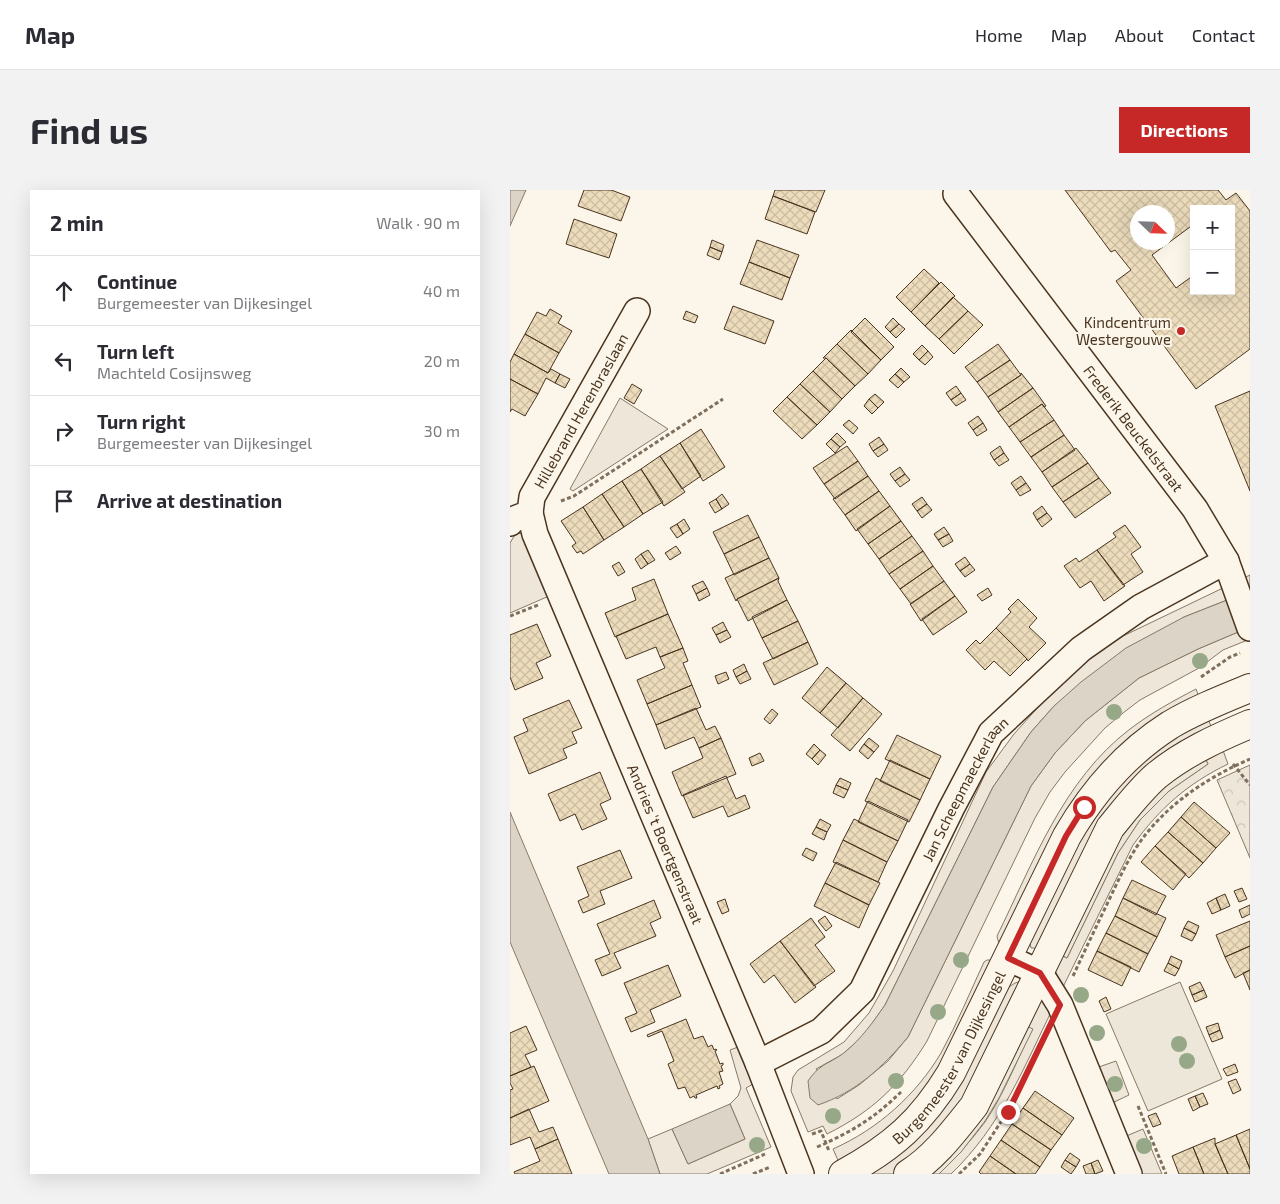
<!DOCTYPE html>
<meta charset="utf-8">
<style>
body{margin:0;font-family:"Exo 2",sans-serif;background:#f2f2f3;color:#2b2b33}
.controls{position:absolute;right:15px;top:15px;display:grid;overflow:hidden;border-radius:0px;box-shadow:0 5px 20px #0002}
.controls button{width:45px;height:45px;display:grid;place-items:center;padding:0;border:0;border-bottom:1px solid #e1e1e2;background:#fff;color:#2b2b33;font:25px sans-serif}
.compass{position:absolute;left:620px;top:15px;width:45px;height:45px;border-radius:50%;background:#fff;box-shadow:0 5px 20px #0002;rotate:113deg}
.stop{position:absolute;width:15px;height:15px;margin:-11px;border:4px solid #c62828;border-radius:50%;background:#fff}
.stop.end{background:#c62828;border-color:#fff;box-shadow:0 1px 5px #0008}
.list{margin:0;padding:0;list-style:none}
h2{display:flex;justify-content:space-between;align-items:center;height:65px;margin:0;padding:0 20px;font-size:21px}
h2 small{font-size:16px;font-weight:400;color:#7c7c81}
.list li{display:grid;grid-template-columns:32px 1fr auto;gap:15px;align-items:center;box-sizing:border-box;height:70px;padding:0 20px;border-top:1px solid #e1e1e2}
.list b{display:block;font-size:19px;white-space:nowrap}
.list p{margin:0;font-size:16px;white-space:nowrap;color:#7c7c81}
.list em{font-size:16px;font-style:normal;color:#7c7c81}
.icon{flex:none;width:28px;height:28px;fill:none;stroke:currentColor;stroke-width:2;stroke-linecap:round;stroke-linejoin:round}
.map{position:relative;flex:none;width:740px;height:984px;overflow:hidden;border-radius:0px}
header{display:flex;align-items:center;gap:30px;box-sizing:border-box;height:70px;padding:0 25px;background:#fff;border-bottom:1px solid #e1e1e2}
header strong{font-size:24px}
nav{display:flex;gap:28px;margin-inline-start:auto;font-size:18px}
.intro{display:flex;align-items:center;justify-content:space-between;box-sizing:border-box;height:120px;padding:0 30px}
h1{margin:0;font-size:35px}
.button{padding:12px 22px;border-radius:0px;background:#c62828;color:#fff;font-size:18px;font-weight:700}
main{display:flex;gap:30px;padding:0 30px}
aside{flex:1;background:#fff;border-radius:0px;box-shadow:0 5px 20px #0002}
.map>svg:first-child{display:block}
</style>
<header>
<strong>Map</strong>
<nav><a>Home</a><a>Map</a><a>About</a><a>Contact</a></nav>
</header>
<div class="intro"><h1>Find us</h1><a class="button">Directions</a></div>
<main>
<aside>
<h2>2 min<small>Walk · 90 m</small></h2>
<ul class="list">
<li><svg class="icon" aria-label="ahead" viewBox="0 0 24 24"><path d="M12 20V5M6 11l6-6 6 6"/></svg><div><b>Continue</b><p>Burgemeester van Dijkesingel</p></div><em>40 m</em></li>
<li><svg class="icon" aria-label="left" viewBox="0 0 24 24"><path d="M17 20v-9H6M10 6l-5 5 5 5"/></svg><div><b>Turn left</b><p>Machteld Cosijnsweg</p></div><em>20 m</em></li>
<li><svg class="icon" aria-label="right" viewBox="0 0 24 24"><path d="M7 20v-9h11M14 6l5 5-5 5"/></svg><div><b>Turn right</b><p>Burgemeester van Dijkesingel</p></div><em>30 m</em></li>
<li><svg class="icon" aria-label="arrive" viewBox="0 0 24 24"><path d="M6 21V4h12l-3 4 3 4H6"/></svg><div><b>Arrive at destination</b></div></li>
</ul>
</aside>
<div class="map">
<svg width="740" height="984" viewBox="0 0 740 984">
<defs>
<pattern id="park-crowns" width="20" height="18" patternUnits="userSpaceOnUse" patternTransform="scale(1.25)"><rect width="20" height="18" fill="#ede6d9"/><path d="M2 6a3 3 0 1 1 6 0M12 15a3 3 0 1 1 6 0" fill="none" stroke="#cdc6ba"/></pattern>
<pattern id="building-cross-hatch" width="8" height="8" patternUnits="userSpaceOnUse" patternTransform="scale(1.25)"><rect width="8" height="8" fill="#ecdcbc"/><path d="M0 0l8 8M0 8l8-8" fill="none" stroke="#ccbda1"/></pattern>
</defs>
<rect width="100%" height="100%" fill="#fbf6e9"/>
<path fill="#ede6d9" stroke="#887966" d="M110 208 158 239 63 301 60 299Z
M6 343 13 344 39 406 0 423V353Z
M740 385V401L674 427 544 516 521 542 483 597 375 815 354 845 333 864 306 879 327 909 349 895 378 871 398 847 521 596 545 563 575 531 629 488 688 459 740 437V449L713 460 689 478 630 510 613 523 595 538 555 582 540 602 525 628 417 851C390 895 363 921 317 944L313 936 298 942 281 901 283 887 288 880 334 852 359 823 383 781 476 582 504 544 557 485 613 446Z
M686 499 690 510 661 525 489 754 487 746C523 673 553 590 620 539 641 523 663 511 686 499Z
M696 524 703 541 682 551 527 758H521L520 753 565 648 609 586Z
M711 555 718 574C677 594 650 618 623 655L552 799 545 780 547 763 557 768 608 663 630 630 659 601 698 574 693 564Z
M477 770H482L408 918 331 977 323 959C368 939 406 905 431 863 447 834 460 802 474 772Z
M511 791 441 932 385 984H352L493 801 505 793Z
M532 811 539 814 543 818C513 879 491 936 441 984H429C445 968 461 951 475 932 494 904 507 870 522 840L512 834 527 812Z
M228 857 243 894 236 898 261 957 197 984H150L138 949 162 939 178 974 235 949 220 914 228 906 231 898 220 860Z
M606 871 619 905 600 914 586 878Z
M633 939 652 984H629L614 947Z"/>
<path fill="url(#park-crowns)" stroke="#887966" d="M740 575V668L707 590Z"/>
<path fill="#ede7d9" stroke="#887966" d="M693 564 698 574 659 601 630 630 608 663 557 768 547 763 625 619Z
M670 792 712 889 638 921 596 824Z
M512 834 523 839 489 908 475 931 451 962 429 984H411Z"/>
<path fill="#dcd4c6" stroke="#887966" d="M0 0H16L0 36Z
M740 401V437L688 459 629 488 575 531 545 563 521 596 398 847C372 878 346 902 308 915L300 908 298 891C310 873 320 874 335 862 352 848 363 832 375 815L483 597 521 542 544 516 571 492 616 458 674 427Z
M0 622 138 949 150 984H99L0 752Z
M220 914 235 949 178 974 162 939Z"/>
<path fill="url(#building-cross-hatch)" stroke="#4a3520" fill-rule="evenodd" d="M74 0H101L120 7 111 31 68 16Z
M265 0H315L306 22 263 6Z
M555 0H708L716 10 726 3 740 21V159L686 199 606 91 621 80 605 60 601 62ZM684 19H721V101H684V85L666 98 642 65 684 34ZM628 22H658V52H628Z
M263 6 305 22 297 44 255 29Z
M64 29 107 44 99 68 56 54Z
M202 50 214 55 212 62 200 57Z
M247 50 289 65 280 88 239 72Z
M200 57 212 62 209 70 197 65Z
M239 72 280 88 272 110 230 94Z
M414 79 429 93 401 122 386 107Z
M431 92 445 106 415 136 401 122Z
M443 107 458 121 429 149 415 136Z
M223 116 264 131 255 154 214 139Z
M40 119 52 126 48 133 62 141 49 163 15 144 27 122 36 126Z
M176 121 188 126 185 133 173 129Z
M458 121 473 135 444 164 429 149Z
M355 128 384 157 371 170 341 142Z
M383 128 389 134 380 142 375 137Z
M389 134 395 139 386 148 380 142Z
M341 140 371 170 358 184 327 154Z
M15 144 49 163 38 183 4 164Z
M327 154 358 184 345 196 316 168H313Z
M488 154 500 170 467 192 455 177Z
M412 155 418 161 409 170 403 164Z
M418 161 423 167 415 175 409 170Z
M4 164 38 183 41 179 50 184 45 193 36 188 28 204 0 189V172Z
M316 168 345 196 332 209 303 181Z
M500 170 511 185 478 207 467 192Z
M391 178 400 187 394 192 385 184Z
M303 181 332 209 320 222 290 194Z
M511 183 523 198 488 222 478 207 511 185Z
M50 184 60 189 55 198 45 193Z
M385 184 394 192 388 198 379 190Z
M0 189 28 204 15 226 2 219 0 222Z
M122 194 132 200 124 214 114 208Z
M290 194 320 222 307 235 277 207Z
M446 196 451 203 441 210 436 203Z
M523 198 536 216 534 217 532 214 499 237 488 222Z
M740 201V301L705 216Z
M451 203 456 210 446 216 441 210Z
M365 204 374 212 368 218 359 209Z
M277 207 307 235 292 249 263 221Z
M359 209 368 218 362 224 354 216Z
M532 214 544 230 510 252 499 237Z
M468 226 473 233 463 240 458 233Z
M339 230 348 238 343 244 333 235Z
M544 230 554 245 521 267 510 252Z
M473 233 477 240 467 246 463 240Z
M191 239 215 277 193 291 170 253Z
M327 243 336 252 330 257 321 249Z
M554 245 565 260 532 282 521 267Z
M369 247 374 254 363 261 359 254Z
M321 249 330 257 325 263 316 254Z
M170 253 191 286 172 299 150 266Z
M374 254 378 260 368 267 363 261Z
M337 256 348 271 314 294 303 278Z
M490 256 494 263 484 270 480 263Z
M566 258 578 273 542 297 532 282Z
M494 263 499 270 489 276 484 270Z
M150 266 175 302 154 316 131 279Z
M348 271 358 286 325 309 314 294Z
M578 273 589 288 553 312 542 297Z
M390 277 395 284 385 291 380 284Z
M131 279 153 312 133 324 112 291Z
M395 284 400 290 390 297 385 291Z
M358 286 369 301 335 325 323 309Z
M511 286 516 293 506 300 501 293Z
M589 288 601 303 565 328 553 312Z
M112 291 133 324 114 337 92 304Z
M516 293 521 300 510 306 506 300Z
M369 301 380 316 346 341 335 325Z
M92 304 114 337 94 350 73 317Z
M212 304 219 314 212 319 206 309Z
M412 307 417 314 407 321 402 314Z
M206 309 212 319 205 323 199 313Z
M417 314 422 320 412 328 407 321Z
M380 316 391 331 358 354 347 339Z
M532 316 537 323 527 330 523 323Z
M73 317 94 350 73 364 71 361 67 363 62 356 66 353 51 331Z
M537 323 542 329 532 337 527 330Z
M238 325 249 347 214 364 203 342Z
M174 329 180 339 173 344 167 334Z
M391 331 402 346 369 369 358 354Z
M167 334 173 344 167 348 160 338Z
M615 335 631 357 621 364 633 382 613 395 587 360 606 347 603 343Z
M434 337 439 344 428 350 424 344Z
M439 344 443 351 433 357 428 350Z
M402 346 413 361 379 384 369 369Z
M249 347 259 368 224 385 214 364Z
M166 356 171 363 160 370 155 363Z
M138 360 145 370 138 374 131 364Z
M587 360 615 396 594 411 581 391 570 398 554 376 566 368 569 372Z
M413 361 423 376 390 399 379 384Z
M131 364 138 374 131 379 125 369Z
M455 367 460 374 450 381 445 374Z
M259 368 269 388 227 409 226 411 215 388Z
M109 372 115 382 108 386 102 376Z
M460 374 465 380 455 387 450 381Z
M423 376 434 391 401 414 390 399Z
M269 388 268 391 277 410 238 431 227 409Z
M144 389 158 424 105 447 95 423 126 410 122 398Z
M193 391 197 398 186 404 182 396Z
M434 391 445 406 411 431 400 414Z
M197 398 200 405 189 411 186 404Z
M478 398 482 405 472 411 467 405Z
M445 406 457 422 423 445 412 429Z
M508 409 527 428 519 437 536 453 518 471 517 469 486 438 501 422 498 419Z
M277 410 288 431 252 448 242 427Z
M158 424 173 458 150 467 146 457 116 469 106 446Z
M288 431 298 452 263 469 252 448Z
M213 432 217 440 206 445 202 438Z
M27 434 41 466 26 473 33 488 5 500 0 487V445Z
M486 438 517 469 500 486 484 471 475 480 456 460 466 450 470 454Z
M217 440 221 447 210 453 206 445Z
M298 452 308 474 264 495 253 473Z
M173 458 178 471 173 473 182 495 137 514 127 490 155 478 150 467Z
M234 474 237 481 226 487 223 480Z
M317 477 336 493 310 523 292 508Z
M237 481 241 489 230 494 226 487Z
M216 482 219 489 208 494 205 486Z
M336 493 353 508 328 538 310 523Z
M182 495 191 517 146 535 137 514Z
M353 508 372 524 340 561 321 545Z
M59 510 72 538 62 542 67 553 53 559 57 568 19 584 4 547 18 541 13 529Z
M186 518 196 540 205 536 211 548 189 558 184 547 155 559 146 535Z
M262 519 268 524 260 534 254 529Z
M387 545 431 566 420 589 375 569Z
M211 548 226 584 172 606 162 582 193 568 189 558Z
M359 548 369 556 364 562 354 554Z
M304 554 310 560 302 569 296 564Z
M354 554 364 562 358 569 349 561Z
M310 560 316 565 308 575 302 569Z
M250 563 254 571 242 576 239 568Z
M380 570 420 589 410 610 370 591Z
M90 582 101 609 90 614 97 629 72 640 65 624 50 631 38 604Z
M216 586 226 609 235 605 240 618 218 627 213 616 183 628 173 605Z
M330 588 341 593 338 600 326 595Z
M366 588 410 610 399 632 355 611Z
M326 595 338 600 334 608 323 603Z
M358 611 398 630 388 651 348 632Z
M684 612 720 643 706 658 671 627Z
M671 627 706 658 693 673 658 642Z
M310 629 321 635 317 642 306 637Z
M344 629 388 651 377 672 333 650Z
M306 637 317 642 314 650 302 644Z
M658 642 693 673 679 688 645 656Z
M333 650 377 672 368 692 323 672Z
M645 656 676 684 663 700 631 672Z
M296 658 307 663 303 671 292 665Z
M110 660 122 688 90 701 95 714 73 723 68 711 79 706 67 677Z
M326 672 370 693 359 715 315 693Z
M622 690 656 706 646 725 613 708Z
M315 693 359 715 349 738 304 716Z
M732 698 737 709 729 712 724 701Z
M715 704 720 716 711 720 706 708Z
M613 708 656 728 647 747 605 726Z
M706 708 711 720 702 724 697 713Z
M215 709 219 721 212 724 207 712Z
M144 710 151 728 140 733 146 746 104 763 111 778 92 786 85 770 100 764 87 734Z
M740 715V724L732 728 729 720Z
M315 726 322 736 316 741 308 731Z
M605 726 647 747 638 764 596 743Z
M301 728 315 747 305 755 325 781 304 796 270 751Z
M678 731 689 736 686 744 674 738Z
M740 731V756L715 767 706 745Z
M674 738 686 744 682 751 671 746Z
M596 743 638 764 629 782 587 761Z
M270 751 306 797 285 813 264 785 254 793 240 774Z
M740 756V780L725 788 715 767Z
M587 761 621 777 612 796 578 780Z
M661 766 672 771 669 779 658 773Z
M658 773 669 779 665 786 654 781Z
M158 775 171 806 140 820 145 832 121 842 115 828 127 823 114 793Z
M740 780V800L733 783Z
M690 792 694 800 682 805 679 797Z
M694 800 697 807 685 812 682 805Z
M596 807 601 819 594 822 589 811Z
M176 829 184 849 193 846 198 857 202 855 204 860 206 859 207 860 205 861 210 874 213 873V875L211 876 213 881 209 882 213 894 209 896 210 898 208 899 207 896 186 905 187 908H185L184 906 180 908 175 897 168 899 158 874 164 871 152 841 138 847 137 845Z
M708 833 710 840 699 845 696 837Z
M16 836 27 860 15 865 21 877 0 886V843Z
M710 840 713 848 702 852 699 845Z
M725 874 728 882 717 886 713 879Z
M24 876 39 911 0 928V900L3 899 0 893V886Z
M726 889 731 900 723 904 718 892Z
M525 901 564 928 552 945 513 918Z
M693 903 698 914 690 917 685 906Z
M685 906 690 917 683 921 678 909Z
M513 918 552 945 541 960 502 934Z
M19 919 29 942 43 937 48 949 25 959 20 947 0 955V928Z
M646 923 651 934 643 937 638 926Z
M502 934 541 960 530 977 491 950Z
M740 939V979L726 945Z
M726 945 740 979V984H718L705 954Z
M705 948V954L718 984H694L683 957Z
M48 949 62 984H5L4 982 30 971 25 959Z
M491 950 530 977 525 984H506L480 966Z
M683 957 694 984H669L662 966Z
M560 963 570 970 566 977 555 970Z
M480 966 506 984H471L469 982Z
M555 970 566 977 561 984 551 977Z
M588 970 593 981 585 984 581 973Z
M581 973 585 984H576L573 976Z"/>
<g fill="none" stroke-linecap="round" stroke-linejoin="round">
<defs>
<g id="street">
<path id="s1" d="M446 4 685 319 716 371 740 438"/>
<path id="s2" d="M20 323 25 344 248 873 291 984"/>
<path id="s3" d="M0 333 2 330 20 323 22 307 127 121"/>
<path d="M498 768 530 783 550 815 619 984"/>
<path id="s4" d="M248 873 311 841 352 801 441 619 481 543 571 459 631 417 716 371"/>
</g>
<g id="secondary">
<path id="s5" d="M333 984C383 957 412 931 441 883L557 646C583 601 616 563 660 535 685 520 713 509 740 498"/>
<path d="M398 984C425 967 444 941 464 916L600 638C614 621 629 601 646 586 674 563 707 548 740 534"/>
</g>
</defs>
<use href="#street" stroke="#4a3520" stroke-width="28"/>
<use href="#secondary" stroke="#4a3520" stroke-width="30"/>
<path stroke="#7f6f5c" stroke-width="3" stroke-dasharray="4 2.5" stroke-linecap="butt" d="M51 311 64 306 213 209
M0 426 28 415
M691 487 720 467 730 463
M723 574 740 595
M563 786C575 760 587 735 599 710 610 687 620 664 636 644 663 610 701 586 740 569
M628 916 656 984
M302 944 311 941 319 961
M307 957C343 941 363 929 391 902
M210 984 255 964
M243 984 260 977
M449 984 470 964 498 921 534 848"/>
<use href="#street" stroke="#fbf6e9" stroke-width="25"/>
<use href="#secondary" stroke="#fbf6e9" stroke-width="28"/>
</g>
<g fill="#96a887">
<circle cx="690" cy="471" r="8"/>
<circle cx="604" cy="522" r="8"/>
<circle cx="451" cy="770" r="8"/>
<circle cx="571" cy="805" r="8"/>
<circle cx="428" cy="822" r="8"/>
<circle cx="587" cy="843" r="8"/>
<circle cx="669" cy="854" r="8"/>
<circle cx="677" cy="871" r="8"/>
<circle cx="386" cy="891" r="8"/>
<circle cx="605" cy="894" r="8"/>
<circle cx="323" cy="926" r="8"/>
<circle cx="247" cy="955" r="8"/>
<circle cx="634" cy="956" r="8"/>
</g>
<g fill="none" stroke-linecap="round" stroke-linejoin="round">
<path stroke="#c62828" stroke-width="6" d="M498 922 550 815 530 783 498 768 556 646 574 617"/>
</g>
<circle fill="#c62828" stroke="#fbf6e9" stroke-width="2" cx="671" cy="141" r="5"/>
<g text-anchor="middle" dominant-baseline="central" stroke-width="4" stroke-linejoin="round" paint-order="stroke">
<g font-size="15" fill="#4a3520" stroke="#fbf6e9" text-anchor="end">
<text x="661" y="132">Kindcentrum<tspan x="661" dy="17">Westergouwe</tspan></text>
</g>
<g font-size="15" fill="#4a3520" stroke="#fbf6e9">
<text stroke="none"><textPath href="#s3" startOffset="138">Hillebrand Herenbraslaan</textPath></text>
<text stroke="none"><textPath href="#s1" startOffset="294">Frederik Beuckelstraat</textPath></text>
<text stroke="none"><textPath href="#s4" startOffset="355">Jan Scheepmaeckerlaan</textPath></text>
<text stroke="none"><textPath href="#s2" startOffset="358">Andries 't Boertgenstraat</textPath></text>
<text stroke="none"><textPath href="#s5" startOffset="162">Burgemeester van Dijkesingel</textPath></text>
</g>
</g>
</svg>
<div class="controls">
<button>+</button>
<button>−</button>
</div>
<svg class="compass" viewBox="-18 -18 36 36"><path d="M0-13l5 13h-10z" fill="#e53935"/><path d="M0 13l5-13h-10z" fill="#7c7c81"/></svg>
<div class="stop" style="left:574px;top:617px"></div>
<div class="stop end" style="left:498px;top:922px"></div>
</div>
</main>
